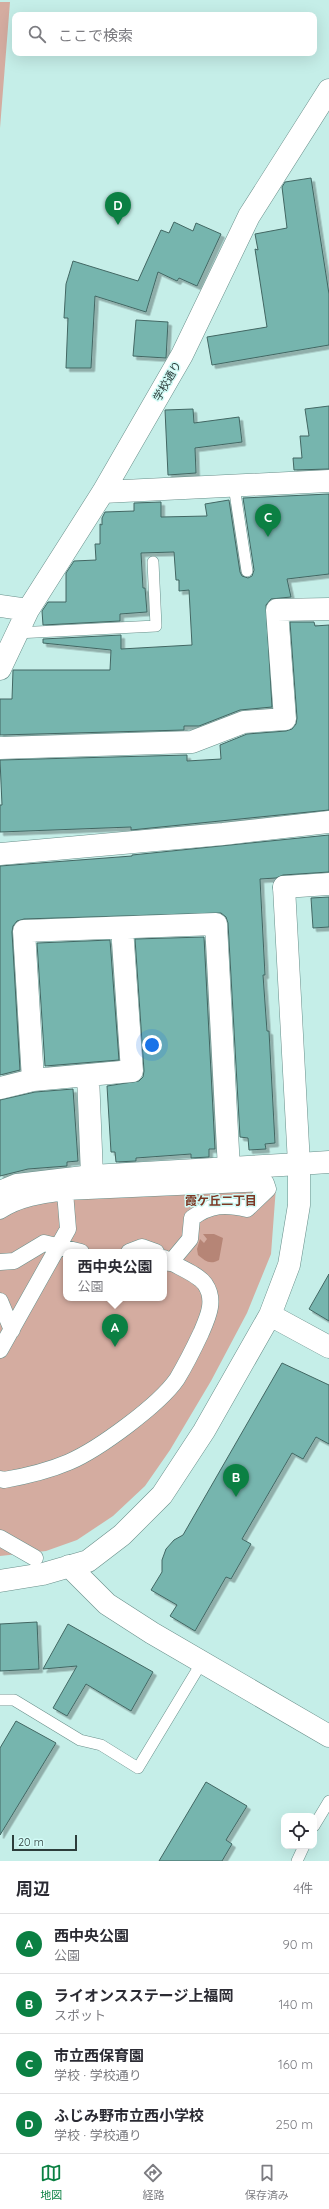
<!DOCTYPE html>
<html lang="ja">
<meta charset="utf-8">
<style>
body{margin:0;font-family:Quicksand,"Noto Sans JP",sans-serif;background:#f2f2f3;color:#2b2b33}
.controls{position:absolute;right:12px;bottom:12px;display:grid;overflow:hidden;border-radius:8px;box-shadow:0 4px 16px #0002}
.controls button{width:36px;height:36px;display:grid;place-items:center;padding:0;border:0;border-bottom:1px solid #e1e1e2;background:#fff;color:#2b2b33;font:20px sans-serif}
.scale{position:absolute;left:12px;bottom:10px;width:65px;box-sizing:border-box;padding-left:4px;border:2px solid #2c3d3b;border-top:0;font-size:11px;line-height:14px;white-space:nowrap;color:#2c3d3b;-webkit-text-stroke:3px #d2fbf6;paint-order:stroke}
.you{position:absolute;left:152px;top:1045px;width:14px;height:14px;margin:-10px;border:3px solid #fff;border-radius:50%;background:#1a73e8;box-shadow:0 0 0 6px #1a73e833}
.badge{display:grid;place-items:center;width:26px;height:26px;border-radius:50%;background:#0b8043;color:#fff;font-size:13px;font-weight:700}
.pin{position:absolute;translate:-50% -33px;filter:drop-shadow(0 1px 2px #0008)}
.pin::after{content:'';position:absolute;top:21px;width:14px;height:12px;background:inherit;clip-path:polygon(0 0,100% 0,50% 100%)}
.popup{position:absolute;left:63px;top:1249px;width:104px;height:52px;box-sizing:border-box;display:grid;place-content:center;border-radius:8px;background:#fff;filter:drop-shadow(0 1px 3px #0005);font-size:13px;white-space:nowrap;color:#7c7c81}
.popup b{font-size:15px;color:#2b2b33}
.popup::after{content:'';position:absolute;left:50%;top:100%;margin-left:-8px;border:8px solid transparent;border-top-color:#fff}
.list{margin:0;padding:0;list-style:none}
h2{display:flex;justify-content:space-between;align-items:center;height:52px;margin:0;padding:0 16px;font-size:17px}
h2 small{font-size:13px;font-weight:400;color:#7c7c81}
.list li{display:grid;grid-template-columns:26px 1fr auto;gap:12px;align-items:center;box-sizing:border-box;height:60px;padding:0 16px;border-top:1px solid #e1e1e2}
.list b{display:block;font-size:15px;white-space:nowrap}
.list p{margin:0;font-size:13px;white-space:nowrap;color:#7c7c81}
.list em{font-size:13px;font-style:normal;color:#7c7c81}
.icon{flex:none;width:22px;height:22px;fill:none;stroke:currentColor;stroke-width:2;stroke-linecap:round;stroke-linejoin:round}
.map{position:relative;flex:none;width:329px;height:1861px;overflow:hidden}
.search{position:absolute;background:#fff;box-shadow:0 4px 16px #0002;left:12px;right:12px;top:12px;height:44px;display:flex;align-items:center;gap:10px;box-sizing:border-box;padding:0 14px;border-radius:8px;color:#7c7c81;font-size:15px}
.sheet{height:292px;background:#fff}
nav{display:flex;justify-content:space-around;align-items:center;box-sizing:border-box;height:56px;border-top:1px solid #e1e1e2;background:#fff;font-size:11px;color:#7c7c81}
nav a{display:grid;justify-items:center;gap:2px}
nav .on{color:#0b8043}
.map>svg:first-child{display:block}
</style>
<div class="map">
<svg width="329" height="1861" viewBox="0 0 329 1861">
<defs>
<filter id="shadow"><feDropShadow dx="3.5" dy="3.5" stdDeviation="0" flood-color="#0004"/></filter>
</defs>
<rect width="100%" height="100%" fill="#c5eee8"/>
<path fill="#d4aca0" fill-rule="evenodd" d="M0 2H10L0 128Z
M266 1176 276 1187 271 1254 247 1313 211 1381 170 1450 145 1486 113 1516 77 1540 46 1551 0 1556V1208L19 1197ZM66 1252H164V1298H66Z"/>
<path fill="#b68576" d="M203 1234H214L223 1238 219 1260C210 1265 205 1261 198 1255L197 1249 200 1239 204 1243 207 1239Z"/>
<path fill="#76b5ae" stroke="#426763" filter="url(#shadow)" d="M311 178 329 294V345L212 365 207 337 267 327 255 249 258 250 255 234 287 228 282 187 285 182Z
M174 222 193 231 196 223 221 234 197 286 179 278 177 281 158 272 146 312 95 296 91 368H66L68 318H64L66 284 73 261 138 281 161 230 169 233Z
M136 320 168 322 166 358 133 356Z
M329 406V469L294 470 293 458H302L300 436H309L305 409Z
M193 409 194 423 239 417 242 442 195 448 196 473 168 475 165 410Z
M329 494V574L287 579 291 597 271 599 266 605 272 707 240 710 199 726H184V730L0 735V699H12L13 670H110L111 650 43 643V639L121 635V649L192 645 189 590 179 591V580H176L174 552 141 553 143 588H145L147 612 120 614V621L43 625 42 611 48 602H66V573L74 561 96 560 95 544H100V524L102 525V518L105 512 134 511V503L161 502V517L207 516 205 504 229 500 240 572 242 576 248 578 252 576 254 570 243 498Z
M290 622H314L315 626 329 625V810L131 830V827L0 832V805H2L0 760 187 755V761L221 759 220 745 247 734 286 731 292 729 296 724 297 718Z
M329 835V872L283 875 276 878 260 879 265 975H263L267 1031H269L275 1143 265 1144 266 1149 249 1150 248 1138 240 1137 228 923 226 917 221 913 24 919 17 921 13 926 12 932 20 1070 0 1075V866L132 856V855Z
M329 897V927L313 928 311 898Z
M204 937 215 1149H209V1157L191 1158V1154L136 1158V1161L116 1162 115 1152H111L107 1086 139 1081 143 1077 144 1071 135 939Z
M110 940 119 1060 45 1066 37 943Z
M73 1089 78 1161 67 1162V1166L28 1169 0 1176V1100L35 1092Z
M329 1274V1321L309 1309Z
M282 1363 329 1385V1444L316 1437 303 1459 292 1453 242 1539 251 1544 231 1579 226 1577 195 1631 170 1616 177 1605 151 1590 162 1572V1560L166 1549 174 1540 183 1535Z
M37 1622 39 1669 0 1671V1624Z
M68 1624 153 1672 131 1711 86 1684 67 1716 53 1708 77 1666 43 1669Z
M16 1721 56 1743 0 1835V1748Z
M206 1782 247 1806 226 1840 232 1844 222 1861H159Z"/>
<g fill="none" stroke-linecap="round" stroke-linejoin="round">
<defs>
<path id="service" d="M234 486 247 571
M16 633 156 626 153 562
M0 1700H14L80 1740 101 1745 138 1768 202 1662
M314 1826 329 1801
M297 1861 304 1846"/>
<path id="pedestrian" d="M0 1211C19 1198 43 1195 65 1192L266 1183 268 1189 247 1209C226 1204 211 1204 192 1218L190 1239 170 1263
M129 1252 142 1247 156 1252
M0 1262 14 1261 44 1243 81 1252
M0 1301 12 1330
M0 1350 68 1229 65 1192
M0 1479 4 1480C27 1476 48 1471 69 1462 99 1449 159 1405 177 1379 186 1364 194 1348 201 1333 208 1317 216 1300 205 1284 197 1273 175 1266 164 1258
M0 1538 35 1558"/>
<path id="minor" d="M103 492 329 481
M0 606 28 610
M0 669 28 610 103 492 182 355 249 216 329 90
M0 748 192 742 244 722 285 719 277 610 329 609
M0 854 223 834 329 822
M284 887 329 884
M88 1075 92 1176
M33 1080 132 1071 122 928
M0 1088 33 1080 24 931 216 924 229 1169
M299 1164 329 1162"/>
<path id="tertiary" d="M0 1192 17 1185 92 1176 299 1164
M270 1315 329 1347
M69 1566 107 1604 152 1633 329 1736
M0 1581 43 1574 88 1561 122 1535 162 1495 204 1431 270 1315 289 1265 299 1205V1164L284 887"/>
</defs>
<use href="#service" stroke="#698f8a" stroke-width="12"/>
<use href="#pedestrian" stroke="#698f8a" stroke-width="17"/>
<use href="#minor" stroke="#698f8a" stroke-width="23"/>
<use href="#tertiary" stroke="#698f8a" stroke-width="23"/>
<use href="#service" stroke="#fff" stroke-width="11"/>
<use href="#pedestrian" stroke="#fff" stroke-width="16"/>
<use href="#minor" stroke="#fff" stroke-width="22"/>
<use href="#tertiary" stroke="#fff" stroke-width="22"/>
</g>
<g text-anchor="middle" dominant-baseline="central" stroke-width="3" stroke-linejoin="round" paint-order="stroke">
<g font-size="11" fill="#2c3d3b" stroke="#d2fbf6">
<text transform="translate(167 381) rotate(-60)">学校通り</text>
</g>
<g font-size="12" font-weight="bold" fill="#7c3824" stroke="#d2fbf6">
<text x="221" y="1200">霞ケ丘二丁目</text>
</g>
</g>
</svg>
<div class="controls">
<button><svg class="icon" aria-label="locate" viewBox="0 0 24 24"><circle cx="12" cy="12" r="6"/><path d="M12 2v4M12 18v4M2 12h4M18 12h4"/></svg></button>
</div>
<div class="scale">20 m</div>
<div class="you"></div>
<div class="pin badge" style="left:115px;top:1347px">A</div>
<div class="popup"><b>西中央公園</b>公園</div>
<div class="pin badge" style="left:236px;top:1497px">B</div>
<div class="pin badge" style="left:268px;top:537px">C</div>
<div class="pin badge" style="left:118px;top:225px">D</div>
<div class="search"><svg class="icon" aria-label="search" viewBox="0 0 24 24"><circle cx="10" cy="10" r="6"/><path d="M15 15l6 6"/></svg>ここで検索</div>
</div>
<section class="sheet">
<h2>周辺<small>4件</small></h2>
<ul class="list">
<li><span class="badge">A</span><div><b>西中央公園</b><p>公園</p></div><em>90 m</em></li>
<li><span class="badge">B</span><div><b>ライオンスステージ上福岡</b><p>スポット</p></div><em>140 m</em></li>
<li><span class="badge">C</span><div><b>市立西保育園</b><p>学校 · 学校通り</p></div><em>160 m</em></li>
<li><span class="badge">D</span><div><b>ふじみ野市立西小学校</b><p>学校 · 学校通り</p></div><em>250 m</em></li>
</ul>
</section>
<nav>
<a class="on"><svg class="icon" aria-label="map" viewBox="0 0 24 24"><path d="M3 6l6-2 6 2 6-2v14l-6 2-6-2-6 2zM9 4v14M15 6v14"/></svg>地図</a>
<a><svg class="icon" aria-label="directions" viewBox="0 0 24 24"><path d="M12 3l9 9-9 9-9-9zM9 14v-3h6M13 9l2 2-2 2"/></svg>経路</a>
<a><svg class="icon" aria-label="saved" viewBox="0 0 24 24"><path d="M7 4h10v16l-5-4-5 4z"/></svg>保存済み</a>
</nav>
